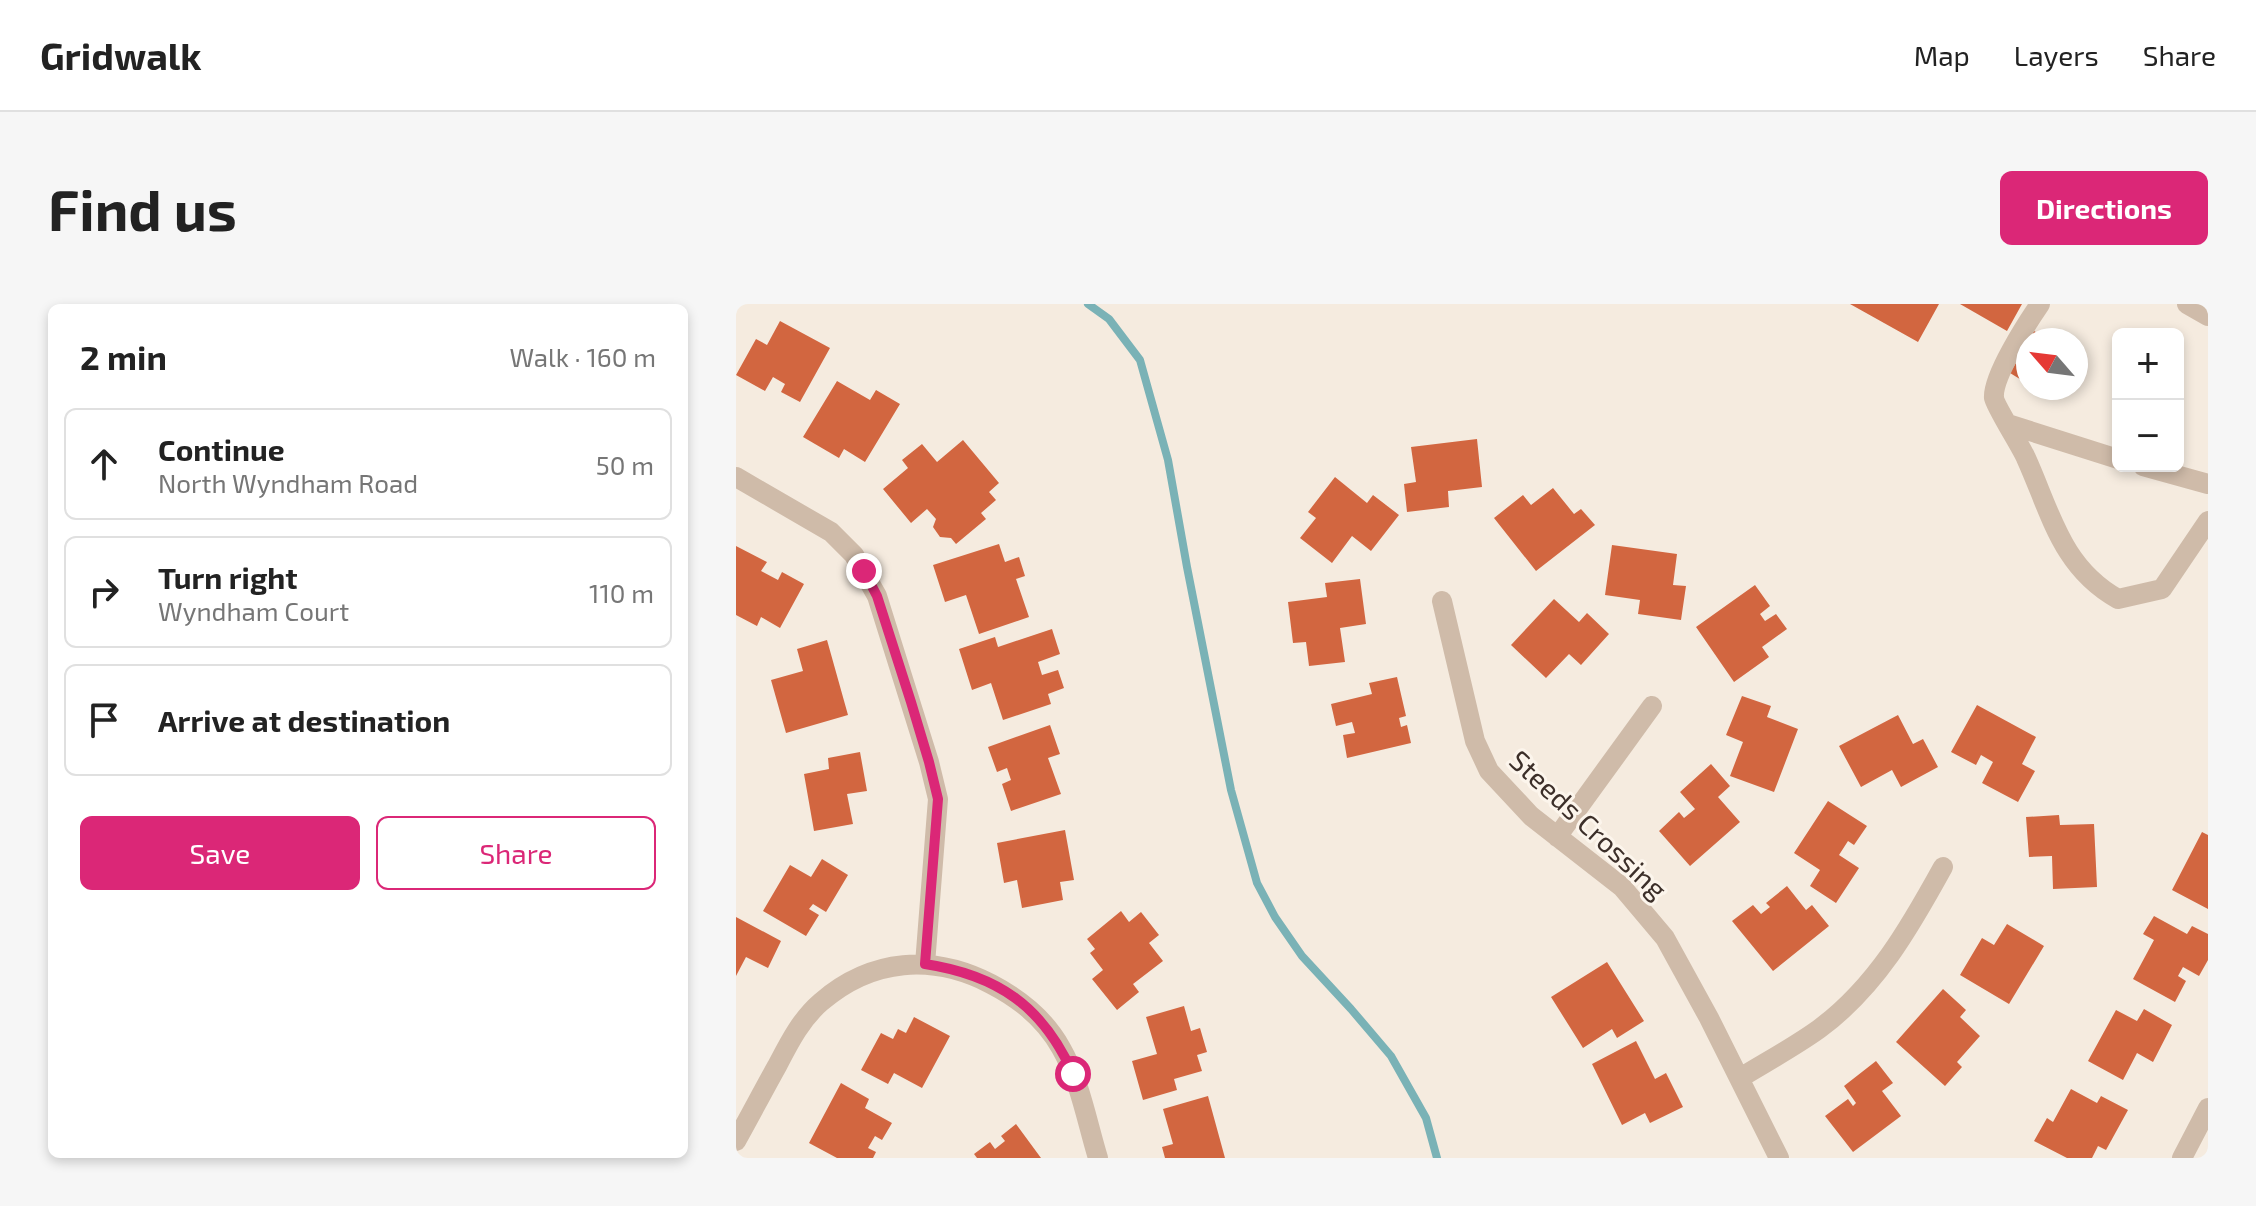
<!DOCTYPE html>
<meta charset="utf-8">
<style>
body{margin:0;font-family:"Exo 2",sans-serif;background:#f6f6f6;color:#222}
.controls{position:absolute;right:24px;top:24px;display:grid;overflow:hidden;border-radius:12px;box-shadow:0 4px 12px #0003}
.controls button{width:72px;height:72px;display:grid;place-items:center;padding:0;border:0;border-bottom:2px solid #e0e0e0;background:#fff;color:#222;font:40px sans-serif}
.compass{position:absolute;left:1280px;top:24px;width:72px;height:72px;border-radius:50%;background:#fff;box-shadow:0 4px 12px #0003;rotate:298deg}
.stop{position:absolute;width:24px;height:24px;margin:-18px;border:6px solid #db2777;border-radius:50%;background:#fff}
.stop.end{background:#db2777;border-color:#fff;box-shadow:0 2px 8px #0008}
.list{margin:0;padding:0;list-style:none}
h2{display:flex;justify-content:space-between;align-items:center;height:104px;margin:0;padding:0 32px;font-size:34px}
h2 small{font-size:26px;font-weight:400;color:#767676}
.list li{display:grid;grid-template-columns:52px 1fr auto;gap:24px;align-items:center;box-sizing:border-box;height:112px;margin:0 16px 16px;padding:0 16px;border:2px solid #e0e0e0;border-radius:12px}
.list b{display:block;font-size:30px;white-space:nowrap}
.list p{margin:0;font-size:26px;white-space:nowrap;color:#767676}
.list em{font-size:26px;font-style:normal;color:#767676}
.actions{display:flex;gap:16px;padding:24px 32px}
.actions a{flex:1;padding:18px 0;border:2px solid #db2777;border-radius:12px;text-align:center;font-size:28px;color:#db2777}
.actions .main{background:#db2777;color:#fff}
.icon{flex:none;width:44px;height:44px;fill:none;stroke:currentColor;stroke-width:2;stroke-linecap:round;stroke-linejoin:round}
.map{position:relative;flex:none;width:1472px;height:854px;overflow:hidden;border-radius:12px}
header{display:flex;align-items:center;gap:48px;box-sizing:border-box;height:112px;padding:0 40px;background:#fff;border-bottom:2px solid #e0e0e0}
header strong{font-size:38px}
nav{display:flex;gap:44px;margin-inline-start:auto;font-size:28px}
.intro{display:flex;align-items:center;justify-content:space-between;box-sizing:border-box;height:192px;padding:0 48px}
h1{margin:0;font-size:56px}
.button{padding:20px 36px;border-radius:12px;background:#db2777;color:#fff;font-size:28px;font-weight:700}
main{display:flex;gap:48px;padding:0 48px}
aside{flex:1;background:#fff;border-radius:12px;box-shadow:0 4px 12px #0003}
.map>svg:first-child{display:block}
</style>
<header>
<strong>Gridwalk</strong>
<nav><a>Map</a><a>Layers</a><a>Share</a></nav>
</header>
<div class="intro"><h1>Find us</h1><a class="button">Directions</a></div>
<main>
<aside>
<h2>2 min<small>Walk · 160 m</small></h2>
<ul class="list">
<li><svg class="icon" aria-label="ahead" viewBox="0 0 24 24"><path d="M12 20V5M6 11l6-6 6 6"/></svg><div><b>Continue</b><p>North Wyndham Road</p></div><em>50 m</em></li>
<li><svg class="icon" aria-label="right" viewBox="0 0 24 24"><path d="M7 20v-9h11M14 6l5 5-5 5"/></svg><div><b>Turn right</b><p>Wyndham Court</p></div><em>110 m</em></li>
<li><svg class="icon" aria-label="arrive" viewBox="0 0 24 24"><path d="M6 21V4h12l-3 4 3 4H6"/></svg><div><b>Arrive at destination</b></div></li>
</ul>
<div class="actions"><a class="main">Save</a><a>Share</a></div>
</aside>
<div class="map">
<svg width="1472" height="854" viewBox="0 0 1472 854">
<rect width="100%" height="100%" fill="#f5ebdf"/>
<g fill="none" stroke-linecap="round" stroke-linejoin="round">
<path stroke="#7ab2b6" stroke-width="8" d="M352 0 373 15 404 56 432 156 451 263 495 486 521 579 539 613 566 652 615 705 655 752 690 814 701 854"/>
</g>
<path fill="#d26640" d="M1114 0H1203L1182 38Z
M1224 0H1286L1271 27Z
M44 17 94 44 64 98 45 88 49 80 37 73 29 87 0 71 20 35 31 41Z
M1298 27 1314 36H1293Z
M1292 38V80L1274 69Z
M101 77 134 96 140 86 164 100 129 158 108 145 103 154 67 133Z
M741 135 746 183 712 187 713 203 671 208 668 180 680 178 675 143Z
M227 136 263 179 253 188 260 196 245 209 250 215 220 240 215 234 204 233 197 223 200 215 191 205 175 219 147 185 172 164 166 156 186 140 201 158Z
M599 173 631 199 637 191 663 211 635 247 616 232 596 259 564 234 580 214 572 208Z
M817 184 838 210 845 205 859 221 800 267 758 214 787 191 795 201Z
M263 240 269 258 283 253 289 272 280 275 293 313 243 330 230 291 209 298 197 261Z
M876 241 941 250 937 281 950 282 945 316 902 310 904 296 869 291Z
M0 242 31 258 25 267 42 276 46 268 68 280 44 324 25 313 21 322 0 311Z
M624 275 630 320 604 324 609 358 573 362 570 338 557 339 552 298 591 293 589 279Z
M1019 281 1034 302 1024 310 1029 317 1040 310 1051 325 1026 343 1033 353 998 378 960 323Z
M818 295 843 318 851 309 873 330 845 361 833 350 810 374 775 341Z
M316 325 324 350 302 358 306 371 322 366 328 384 312 390 315 400 267 416 255 379 236 386 223 345 259 333 262 343Z
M91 336 112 411 50 429 35 376 67 367 61 345Z
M661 373 670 412 663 414 665 423 671 421 675 439 611 454 607 431 619 429 616 418 600 422 595 400 636 390 633 379Z
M1006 392 1035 402 1031 413 1062 425 1038 488 994 472 1007 438 990 431Z
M1241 401 1300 433 1286 460 1299 467 1282 498 1246 479 1257 458 1245 451 1240 461 1215 448Z
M1162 411 1177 440 1187 435 1202 463 1165 483 1156 466 1125 483 1103 442Z
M314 421 324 450 312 454 325 490 275 507 266 480 275 476 271 464 261 468 252 443Z
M124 448 131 487 111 490 117 520 78 527 68 470 93 465 92 454Z
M975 460 994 482 982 493 1004 518 954 562 923 527 943 508 948 514 959 505 944 488Z
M1092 497 1131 522 1118 541 1112 537 1103 551 1123 564 1100 599 1074 582 1084 566 1058 549Z
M1323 511 1324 521 1358 520 1361 583 1317 585 1316 552 1293 553 1290 513Z
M329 526 338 576 324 578 327 596 286 604 281 576 268 579 261 539Z
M1466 528 1472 531V605L1436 586Z
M86 555 112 571 90 608 77 600 73 605 83 611 70 632 27 607 54 561 75 573Z
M1051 582 1070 606 1076 601 1093 622 1037 667 996 617 1017 601 1025 610 1034 603 1030 599Z
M385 607 393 618 405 608 423 631 413 639 427 657 397 680 403 688 381 706 356 675 367 666 354 649 359 645 351 635Z
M1418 612 1451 630 1456 622 1472 630V656L1463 672 1447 663 1442 672 1450 677 1439 698 1397 675 1418 636 1407 630Z
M0 613 45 637 32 664 10 653 0 672Z
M1271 620 1308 642 1273 700 1224 671 1246 634 1258 641Z
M871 658 908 717 881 734 876 725 847 744 815 693Z
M1207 685 1230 706 1224 713 1244 732 1221 758 1226 763 1209 782 1160 738Z
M448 702 455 727 464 724 471 748 461 751 466 767 438 775 441 786 407 796 396 757 421 750 410 713Z
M1408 705 1436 721 1417 758 1401 749 1387 776 1352 757 1380 706 1401 717Z
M178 713 214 732 186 784 158 769 152 780 125 766 145 729 157 735 162 725 170 729Z
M900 737 919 775 930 769 947 803 914 819 909 809 886 821 856 760Z
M1140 757 1157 779 1146 787 1165 812 1117 848 1089 812 1112 795 1117 802 1120 799 1108 782Z
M105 779 133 795 129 804 156 819 146 836 139 832 132 844 140 848 137 854H101L73 839Z
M1335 785 1361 799 1365 792 1392 806 1370 846 1362 842 1356 854H1331L1298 837 1311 814 1317 818Z
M472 792 489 854H429L426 843 437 840 427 805Z
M280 820 305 854H241L238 850 254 838 259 845 269 837 265 832Z"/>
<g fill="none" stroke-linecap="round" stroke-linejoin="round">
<path stroke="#cfbba9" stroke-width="20" d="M1304 0C1291 19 1256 73 1258 94 1259 102 1285 142 1290 154 1315 209 1325 263 1382 295L1426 285 1472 217
M1451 0 1472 12
M1272 120 1382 155
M1407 162 1472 180
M0 173 95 228 118 251 141 292 193 458 202 495 189 660
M706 297 739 437 753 467 795 512 886 583 929 634 973 714 1043 854
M821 533 916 402
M1004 774C1030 758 1058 743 1083 725 1140 683 1174 623 1207 563
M0 837C14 812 27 787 41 762 53 739 65 715 85 698 136 654 197 650 255 680 284 695 309 715 325 744 344 777 351 818 362 854
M1446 854 1472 804"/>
</g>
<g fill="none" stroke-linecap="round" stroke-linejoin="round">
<path stroke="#db2777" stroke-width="10" d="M128 267 141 292 175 398 193 458 202 495 189 660C261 671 307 702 337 770"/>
</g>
<g text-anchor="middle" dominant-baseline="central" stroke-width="6" stroke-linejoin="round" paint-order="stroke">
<g font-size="28" fill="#3c2f29" stroke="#fcf5ec">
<text transform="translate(853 520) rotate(43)">Steeds Crossing</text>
</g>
</g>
</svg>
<div class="controls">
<button>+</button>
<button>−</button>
</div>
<svg class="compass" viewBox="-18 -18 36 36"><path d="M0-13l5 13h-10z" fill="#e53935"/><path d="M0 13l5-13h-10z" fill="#767676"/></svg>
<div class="stop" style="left:337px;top:770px"></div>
<div class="stop end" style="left:128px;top:267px"></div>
</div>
</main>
